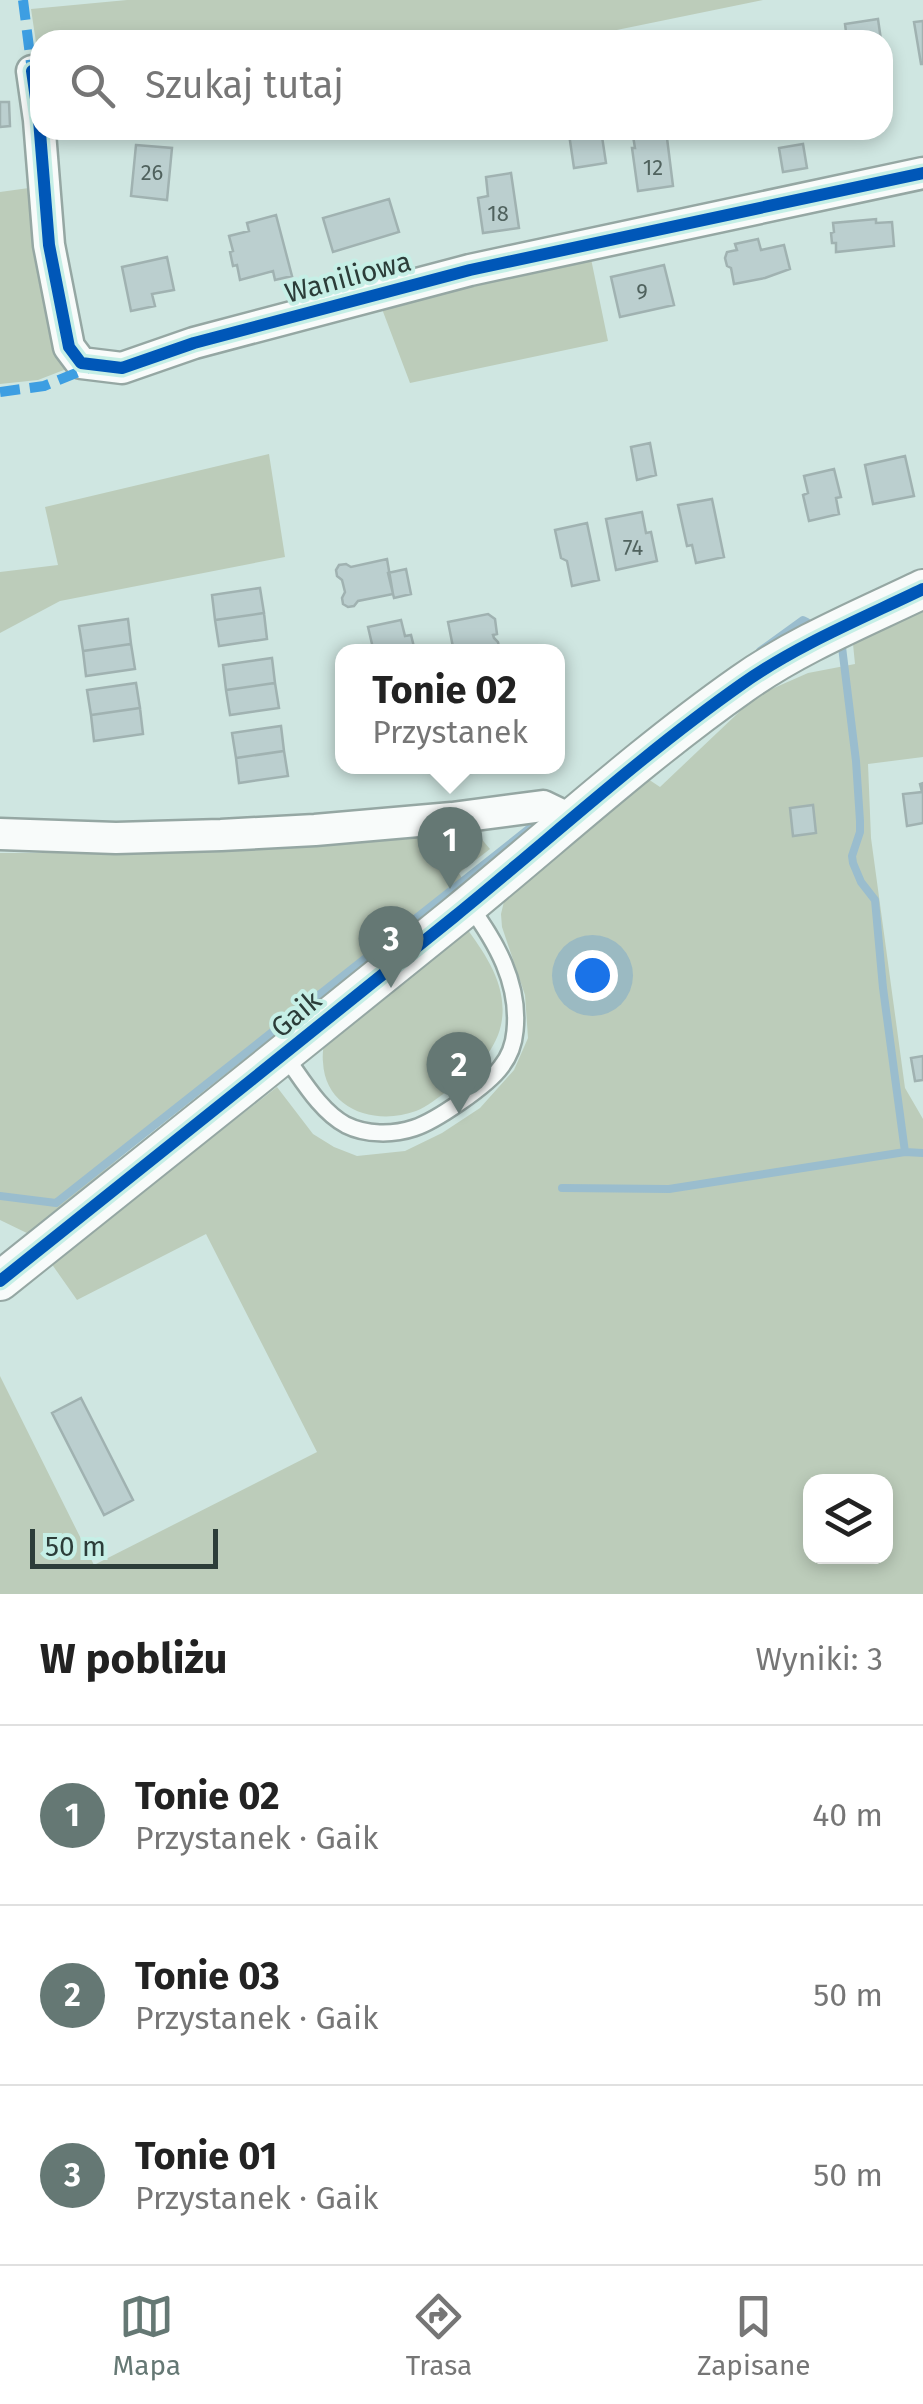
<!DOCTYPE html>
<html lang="pl">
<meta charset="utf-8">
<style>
body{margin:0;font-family:"Fira Sans",sans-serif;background:#f2f2f2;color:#222}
.controls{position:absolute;right:30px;bottom:30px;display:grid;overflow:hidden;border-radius:20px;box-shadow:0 5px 15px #0003}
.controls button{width:90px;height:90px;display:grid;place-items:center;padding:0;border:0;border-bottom:2px solid #e0e0e0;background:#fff;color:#222;font:50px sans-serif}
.scale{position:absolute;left:30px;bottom:25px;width:188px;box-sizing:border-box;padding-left:10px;border:5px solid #2c3d39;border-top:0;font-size:28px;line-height:35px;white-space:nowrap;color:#2c3d39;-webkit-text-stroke:8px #c6efe6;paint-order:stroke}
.you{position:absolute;left:592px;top:975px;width:35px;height:35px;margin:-25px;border:8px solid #fff;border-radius:50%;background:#1a73e8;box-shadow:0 0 0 15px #1a73e833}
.badge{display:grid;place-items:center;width:65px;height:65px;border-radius:50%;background:#657874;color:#fff;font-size:32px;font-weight:700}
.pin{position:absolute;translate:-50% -82px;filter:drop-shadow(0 2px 5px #0008)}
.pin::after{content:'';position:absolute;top:52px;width:35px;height:30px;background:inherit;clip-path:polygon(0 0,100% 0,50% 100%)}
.popup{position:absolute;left:335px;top:644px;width:230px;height:130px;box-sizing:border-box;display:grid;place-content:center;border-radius:20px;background:#fff;filter:drop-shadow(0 2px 8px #0005);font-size:32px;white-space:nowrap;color:#767676}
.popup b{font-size:38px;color:#222}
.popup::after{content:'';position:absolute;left:50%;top:100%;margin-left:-20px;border:20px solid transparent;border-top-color:#fff}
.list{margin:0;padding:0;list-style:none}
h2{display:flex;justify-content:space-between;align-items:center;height:130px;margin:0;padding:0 40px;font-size:42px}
h2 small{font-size:32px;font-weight:400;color:#767676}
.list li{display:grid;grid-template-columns:65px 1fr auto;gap:30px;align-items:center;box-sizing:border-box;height:180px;padding:0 40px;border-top:2px solid #e0e0e0}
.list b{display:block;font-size:38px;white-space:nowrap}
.list p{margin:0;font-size:32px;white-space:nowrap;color:#767676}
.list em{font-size:32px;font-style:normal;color:#767676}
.icon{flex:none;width:55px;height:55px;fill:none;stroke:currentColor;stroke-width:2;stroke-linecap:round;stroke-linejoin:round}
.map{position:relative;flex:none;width:923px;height:1594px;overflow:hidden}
.search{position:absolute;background:#fff;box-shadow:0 5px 15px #0003;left:30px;right:30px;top:30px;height:110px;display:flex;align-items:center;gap:25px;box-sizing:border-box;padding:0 35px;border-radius:30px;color:#767676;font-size:38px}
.sheet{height:670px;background:#fff}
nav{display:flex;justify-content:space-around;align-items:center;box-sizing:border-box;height:140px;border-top:2px solid #e0e0e0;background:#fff;font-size:28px;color:#767676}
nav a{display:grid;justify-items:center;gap:5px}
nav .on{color:#657874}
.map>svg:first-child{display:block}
</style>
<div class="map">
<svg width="923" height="1594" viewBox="0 0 923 1594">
<rect width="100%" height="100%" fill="#cfe6e1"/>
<path fill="#bcccba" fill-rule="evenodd" d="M127 0H763L568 40H40V69L31 9Z
M36 187 69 368 38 380 0 384V192Z
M590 254 608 341 410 383 379 301Z
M269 454 285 557 60 601 0 633V572L58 565 45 507Z
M923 609V757L868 764 871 838 905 1088 923 1119V1594H0V1376L94 1565 317 1452 206 1234 77 1300 51 1263 277 1087 313 1134 334 1147 357 1156 405 1151 442 1133 480 1108 514 1070 528 1038 525 995 502 927 501 914 506 893 648 779 660 787 756 696 808 673 855 664 853 644ZM810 1482H886V1556H810Z
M468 823 490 849 459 873 466 886 132 1147 31 1235 0 1220V853H64Z
M465 926C486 955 509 987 501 1025 495 1053 471 1075 449 1090 438 1097 427 1107 416 1111 376 1126 325 1110 323 1062 322 1054 324 1046 324 1038Z"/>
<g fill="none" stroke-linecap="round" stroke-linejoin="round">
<path stroke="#9abdce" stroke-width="8" d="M842 647 856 761 860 821V832L852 856 853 863 861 882 875 900 883 988 905 1152
M760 651 803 620 807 622
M562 1188 669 1189 905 1152 923 1153
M0 1196 56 1203 535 824"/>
</g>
<path fill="#bbcfcf" stroke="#a0b2b1" stroke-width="2.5" d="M878 19 881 40H847L845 24Z
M923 21V64H921L914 22Z
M0 102H9L10 126 0 127Z
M545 130H601L606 163 574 168 569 134 546 137Z
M632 130H666L673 186 638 191 632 148H635Z
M803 144 807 168 783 172 779 148Z
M136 145 172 148 167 200 131 196Z
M511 173 519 228 483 233 478 198 488 196 486 177Z
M389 199 399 232 333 252 323 218Z
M276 215 292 276 275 280 273 271 240 280 237 265 233 266 230 252 233 251 229 236 249 231 247 223Z
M876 219V223L892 222 894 246 836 252V243H832L831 233 834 232 833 223Z
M758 239 761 250 784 245 790 269 765 278 734 284 731 268 727 266 725 258 727 252 737 250 735 244Z
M167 257 174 290 152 294 155 306 131 311 122 267Z
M664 265 674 305 620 317 611 277Z
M650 443 656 475 637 480 631 447Z
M905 456 914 496 873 504 865 465Z
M834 469 841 497 836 498 839 514 809 521 803 495 808 493 804 476Z
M712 499 724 557 696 563 692 545 687 546 678 505Z
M642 512 646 533 651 532 657 561 616 570 606 519Z
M587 523 599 580 572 586 567 561 561 558 555 530Z
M387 559 393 594 358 601 354 606 348 607 343 604 342 598 345 592 342 580 337 576 336 570 339 565 346 564 351 567Z
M406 569 411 594 394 598 388 573Z
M260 588 264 613 215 620 212 595Z
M264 613 267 639 219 646 215 620Z
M488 614 495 619 497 634 493 635 494 638 498 642 500 652H454L448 622Z
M128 619 131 644 83 651 79 626Z
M401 620 405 636 411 635 415 651 426 649V652H367L372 644 368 627Z
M131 644 135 669 86 676 83 651Z
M272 658 275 683 226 690 223 665Z
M136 683 140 708 91 715 87 690Z
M275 683 279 708 230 715 226 690Z
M140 708 143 734 94 741 91 715Z
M281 726 284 751 236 758 232 733Z
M284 751 288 776 239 783 236 758Z
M923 783V823L907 826 903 794 922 792 920 784Z
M813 805 816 833 793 836 790 808Z
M923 1056V1080L915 1081 911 1058Z
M81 1398 133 1500 104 1515 52 1413Z"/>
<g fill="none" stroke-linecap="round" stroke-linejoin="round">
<defs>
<path id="service" d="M285 1056C302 1079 320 1111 346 1125 366 1135 393 1135 414 1128 436 1121 488 1085 501 1067 509 1057 514 1043 515 1031 520 983 496 942 469 905"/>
<path id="minor" d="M32 71 39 120 49 245 69 347 81 363 122 368 194 343 470 270 923 173
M0 834 116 838 221 835 315 830 452 818 543 806 572 820"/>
<path id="tertiary" d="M0 1281C152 1160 303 1039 454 917 550 839 641 755 742 684 797 645 863 618 923 589"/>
</defs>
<use href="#service" stroke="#95a7a3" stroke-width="20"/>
<use href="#minor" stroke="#95a7a3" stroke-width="35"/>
<use href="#tertiary" stroke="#95a7a3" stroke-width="42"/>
<use href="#service" stroke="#f8fbfa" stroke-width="15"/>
<use href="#minor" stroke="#f8fbfa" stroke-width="30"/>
<use href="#tertiary" stroke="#f8fbfa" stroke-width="38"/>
<path stroke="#3d9ee2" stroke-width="10" stroke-dasharray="20 10" stroke-linecap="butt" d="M23 0 32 71
M0 392 44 386 91 367"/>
<defs>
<path id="cycleway" d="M32 71 39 120 49 245 69 347 81 363 122 368 194 343 470 270 923 173
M0 1281C152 1160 303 1039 454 917 550 839 641 755 742 684 797 645 863 618 923 589"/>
</defs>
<use href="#cycleway" stroke="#c6efe6" stroke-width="19"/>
<use href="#cycleway" stroke="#0057b8" stroke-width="12"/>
</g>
<g text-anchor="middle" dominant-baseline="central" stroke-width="8" stroke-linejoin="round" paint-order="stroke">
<g font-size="22" fill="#50625e">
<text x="653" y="167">12</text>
<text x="152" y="172">26</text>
<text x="498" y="213">18</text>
<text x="642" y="291">9</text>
<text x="633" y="547">74</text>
</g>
<g font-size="28" fill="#2c3d39" stroke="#c6efe6">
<text transform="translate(348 277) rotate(-15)">Waniliowa</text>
<text transform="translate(296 1014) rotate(-40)">Gaik</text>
</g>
</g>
</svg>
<div class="controls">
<button><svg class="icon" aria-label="layers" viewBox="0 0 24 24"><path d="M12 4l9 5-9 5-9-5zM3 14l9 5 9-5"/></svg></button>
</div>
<div class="scale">50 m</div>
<div class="you"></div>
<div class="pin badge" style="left:450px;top:889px">1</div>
<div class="popup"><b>Tonie 02</b>Przystanek</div>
<div class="pin badge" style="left:459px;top:1114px">2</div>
<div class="pin badge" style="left:391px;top:988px">3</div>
<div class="search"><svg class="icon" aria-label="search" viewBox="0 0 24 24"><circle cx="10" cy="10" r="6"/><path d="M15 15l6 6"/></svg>Szukaj tutaj</div>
</div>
<section class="sheet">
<h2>W pobliżu<small>Wyniki: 3</small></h2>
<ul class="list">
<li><span class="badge">1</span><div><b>Tonie 02</b><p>Przystanek · Gaik</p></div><em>40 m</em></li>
<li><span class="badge">2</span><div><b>Tonie 03</b><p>Przystanek · Gaik</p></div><em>50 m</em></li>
<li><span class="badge">3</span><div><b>Tonie 01</b><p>Przystanek · Gaik</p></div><em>50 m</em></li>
</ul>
</section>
<nav>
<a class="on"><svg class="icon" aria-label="map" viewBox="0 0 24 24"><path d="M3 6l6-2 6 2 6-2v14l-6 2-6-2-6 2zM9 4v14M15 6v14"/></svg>Mapa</a>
<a><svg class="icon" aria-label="directions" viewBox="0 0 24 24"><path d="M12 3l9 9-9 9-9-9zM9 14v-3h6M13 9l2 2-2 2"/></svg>Trasa</a>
<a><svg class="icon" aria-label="saved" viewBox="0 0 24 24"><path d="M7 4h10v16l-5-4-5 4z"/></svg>Zapisane</a>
</nav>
